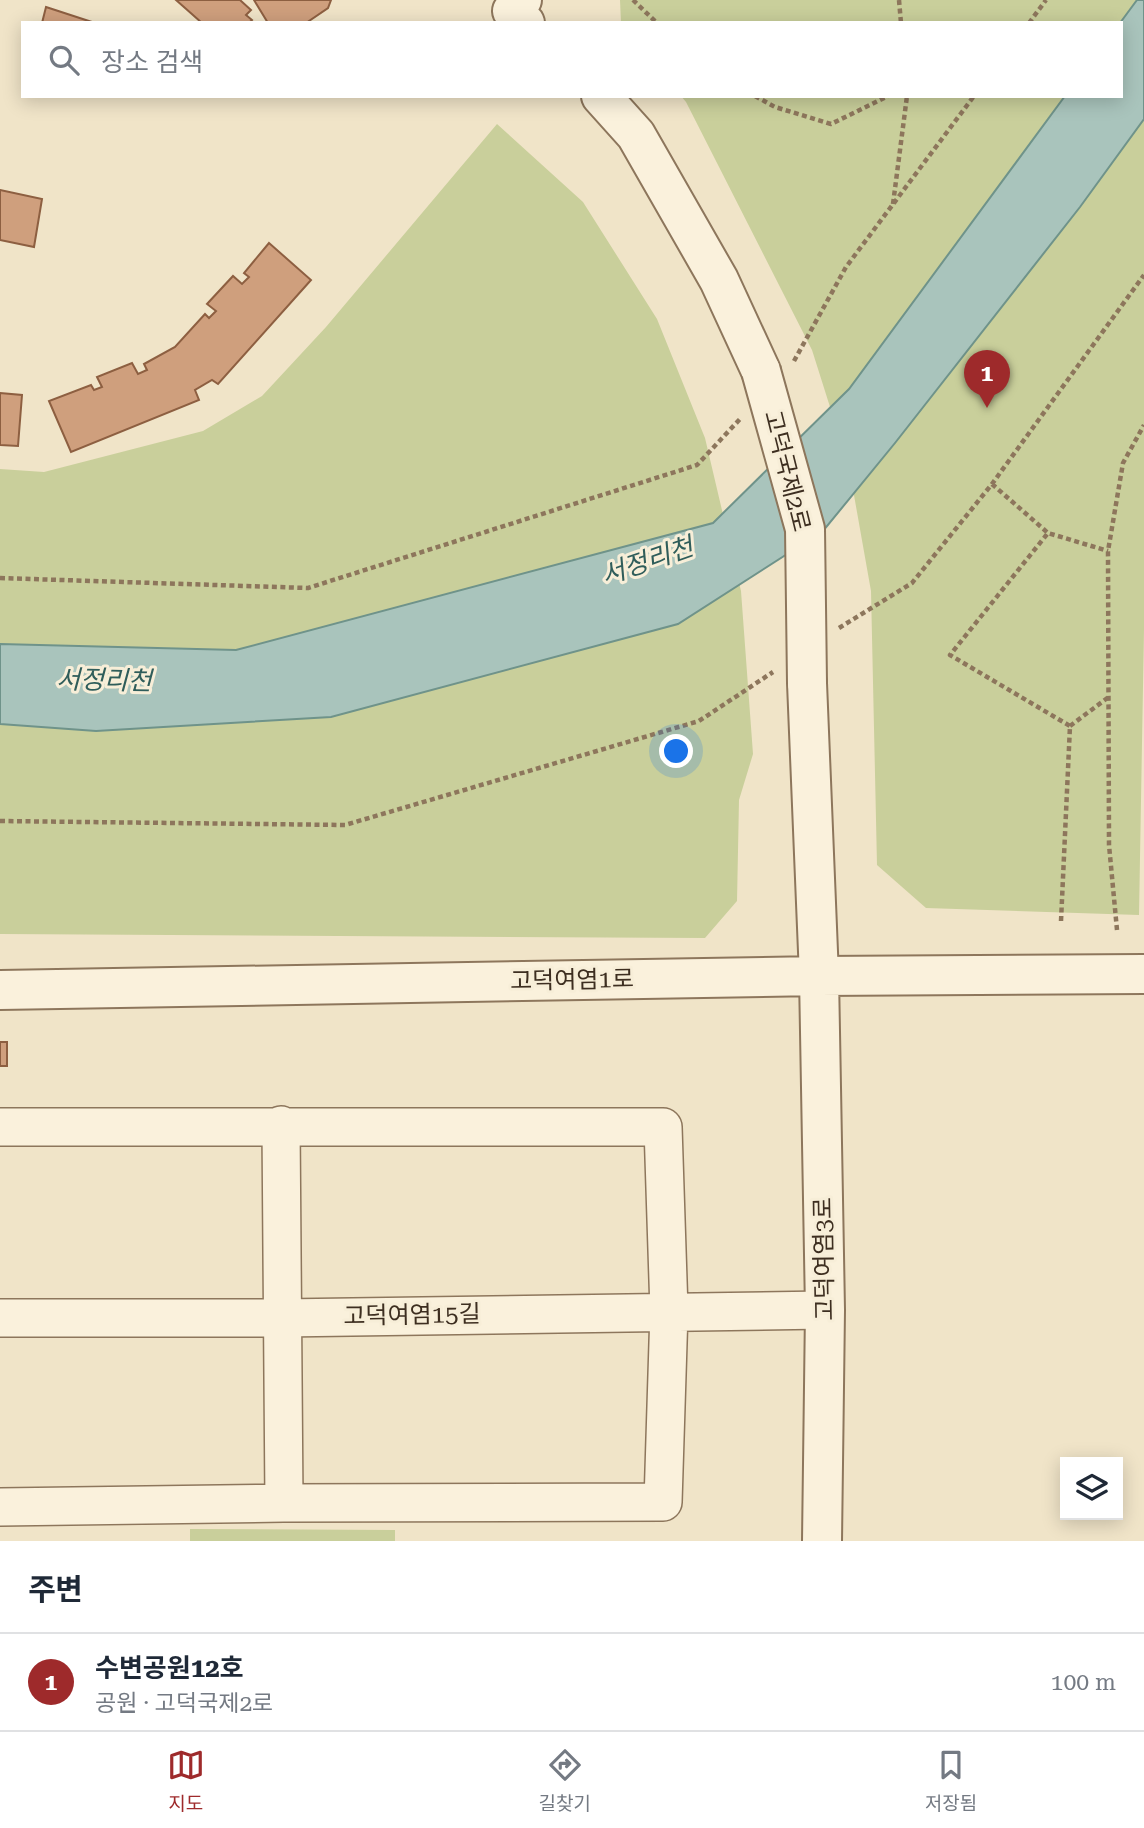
<!DOCTYPE html>
<html lang="ko">
<meta charset="utf-8">
<style>
body{margin:0;font-family:"Roboto Serif","Noto Sans KR",serif;background:#f6f6f7;color:#1f2937}
.controls{position:absolute;right:21px;bottom:21px;display:grid;overflow:hidden;border-radius:0px;box-shadow:0 4px 18px #0003}
.controls button{width:63px;height:63px;display:grid;place-items:center;padding:0;border:0;border-bottom:2px solid #e0e1e3;background:#fff;color:#1f2937;font:35px sans-serif}
.you{position:absolute;left:677px;top:752px;width:24px;height:24px;margin:-18px;border:5px solid #fff;border-radius:50%;background:#1a73e8;box-shadow:0 0 0 10px #1a73e833}
.badge{display:grid;place-items:center;width:46px;height:46px;border-radius:50%;background:#9e2a2b;color:#fff;font-size:23px;font-weight:700}
.pin{position:absolute;translate:-50% -58px;filter:drop-shadow(0 2px 4px #0008)}
.pin::after{content:'';position:absolute;top:37px;width:24px;height:21px;background:inherit;clip-path:polygon(0 0,100% 0,50% 100%)}
.list{margin:0;padding:0;list-style:none}
h2{display:flex;justify-content:space-between;align-items:center;height:91px;margin:0;padding:0 28px;font-size:30px}
h2 small{font-size:23px;font-weight:400;color:#747a83}
.list li{display:grid;grid-template-columns:46px 1fr auto;gap:21px;align-items:center;box-sizing:border-box;height:98px;padding:0 28px;border-top:2px solid #e0e1e3}
.list b{display:block;font-size:26px;white-space:nowrap}
.list p{margin:0;font-size:23px;white-space:nowrap;color:#747a83}
.list em{font-size:23px;font-style:normal;color:#747a83}
.icon{flex:none;width:38px;height:38px;fill:none;stroke:currentColor;stroke-width:2;stroke-linecap:round;stroke-linejoin:round}
.map{position:relative;flex:none;width:1144px;height:1541px;overflow:hidden}
.search{position:absolute;background:#fff;box-shadow:0 4px 18px #0003;left:21px;right:21px;top:21px;height:77px;display:flex;align-items:center;gap:18px;box-sizing:border-box;padding:0 24px;border-radius:0px;color:#747a83;font-size:26px}
.sheet{height:189px;background:#fff}
nav{display:flex;justify-content:space-around;align-items:center;box-sizing:border-box;height:98px;border-top:2px solid #e0e1e3;background:#fff;font-size:19px;color:#747a83}
nav a{display:grid;justify-items:center;gap:4px}
nav .on{color:#9e2a2b}
.map>svg:first-child{display:block}
</style>
<div class="map">
<svg width="1144" height="1541" viewBox="0 0 1144 1541">
<rect width="100%" height="100%" fill="#f0e4c8"/>
<path fill="#c9cf9b" d="M620 0H1144V629L1139 915 926 908 877 865 871 591 849 467 812 350 686 102 681 96H1121V23H621Z
M497 124 583 202 657 319 705 438 741 591 753 754 739 800 737 901 705 938 0 934V469L44 472 203 431 262 396 326 327Z
M190 1529 395 1530V1541H190Z"/>
<path fill="#a9c4bc" stroke="#6f938a" stroke-width="2" d="M1137 0H1144V119L1080 207 895 443 823 531 678 624 331 717 96 731 0 724V644L236 650 713 523 849 389 1065 96H1121L1120 23Z"/>
<path fill="#cf9f7d" stroke="#8d5f41" stroke-width="2" d="M176 0H240L251 10 246 15 252 20 249 23H202Z
M254 0H331L328 8 306 23H268Z
M46 7 95 23H42Z
M0 190 42 199 34 247 0 240Z
M269 243 311 280 218 384 212 380 195 390 199 400 71 452 49 401 91 385 94 390 102 387 97 377 132 363 138 374 147 370 144 364 175 347 205 314 209 318 216 311 207 304 233 276 242 284 249 277 244 273Z
M0 393 22 395 18 446 0 445Z
M0 1042H7V1066H0Z"/>
<g fill="none" stroke-linecap="round" stroke-linejoin="round">
<defs>
<path id="minor" d="M281 1125 284 1503
M0 1127H663L669 1311 663 1502 284 1503 0 1507
M0 1318H282L825 1310"/>
<path id="tertiary" d="M522 0 512 11 525 23
M601 96 636 135 719 280 761 371
M807 683 819 976 825 1310 822 1541
M0 990 819 976 1144 974"/>
</defs>
<use href="#minor" stroke="#8d765c" stroke-width="40"/>
<use href="#tertiary" stroke="#8d765c" stroke-width="42"/>
<path stroke="#8d765c" stroke-width="4.5" stroke-dasharray="5 3.5" stroke-linecap="butt" d="M633 0 657 23
M899 0 901 23
M1029 23 1046 0
M755 96 775 107 831 124 888 96
M893 204 907 96
M794 361 846 267 974 96
M992 484 1048 533
M0 578 308 588 697 465 740 419
M839 628 912 583 992 484 1144 275
M1070 726 1110 696
M0 821 345 825 699 721 773 672
M1061 921 1070 726 950 655 1048 533 1108 551
M1117 930 1109 845 1108 551 1123 463 1144 425"/>
<use href="#minor" stroke="#faf1dc" stroke-width="37"/>
<use href="#tertiary" stroke="#faf1dc" stroke-width="38"/>
<defs>
<path id="tertiary-bridge" d="M761 371 805 529 807 683"/>
</defs>
<use href="#tertiary-bridge" stroke="#8d765c" stroke-width="42" stroke-linecap="butt"/>
<use href="#tertiary-bridge" stroke="#faf1dc" stroke-width="38"/>
</g>
<g text-anchor="middle" dominant-baseline="central" stroke-width="6" stroke-linejoin="round" paint-order="stroke">
<g font-size="24" fill="#3d2e20" stroke="#f7eed8">
<text transform="translate(787 471) rotate(76)">고덕국제2로</text>
<text transform="translate(572 980) rotate(-1)">고덕여염1로</text>
<text transform="translate(824 1259) rotate(-91)">고덕여염3로</text>
<text transform="translate(412 1315) rotate(-1)">고덕여염15길</text>
</g>
<g font-size="26" font-style="italic" fill="#2f5d5a" stroke="#f7eed8">
<text transform="translate(647 561) rotate(-19)">서정리천</text>
<text transform="translate(104 680) rotate(1)">서정리천</text>
</g>
</g>
</svg>
<div class="controls">
<button><svg class="icon" aria-label="layers" viewBox="0 0 24 24"><path d="M12 4l9 5-9 5-9-5zM3 14l9 5 9-5"/></svg></button>
</div>
<div class="you"></div>
<div class="pin badge" style="left:987px;top:408px">1</div>
<div class="search"><svg class="icon" aria-label="search" viewBox="0 0 24 24"><circle cx="10" cy="10" r="6"/><path d="M15 15l6 6"/></svg>장소 검색</div>
</div>
<section class="sheet">
<h2>주변<small></small></h2>
<ul class="list">
<li><span class="badge">1</span><div><b>수변공원12호</b><p>공원 · 고덕국제2로</p></div><em>100 m</em></li>
</ul>
</section>
<nav>
<a class="on"><svg class="icon" aria-label="map" viewBox="0 0 24 24"><path d="M3 6l6-2 6 2 6-2v14l-6 2-6-2-6 2zM9 4v14M15 6v14"/></svg>지도</a>
<a><svg class="icon" aria-label="directions" viewBox="0 0 24 24"><path d="M12 3l9 9-9 9-9-9zM9 14v-3h6M13 9l2 2-2 2"/></svg>길찾기</a>
<a><svg class="icon" aria-label="saved" viewBox="0 0 24 24"><path d="M7 4h10v16l-5-4-5 4z"/></svg>저장됨</a>
</nav>
